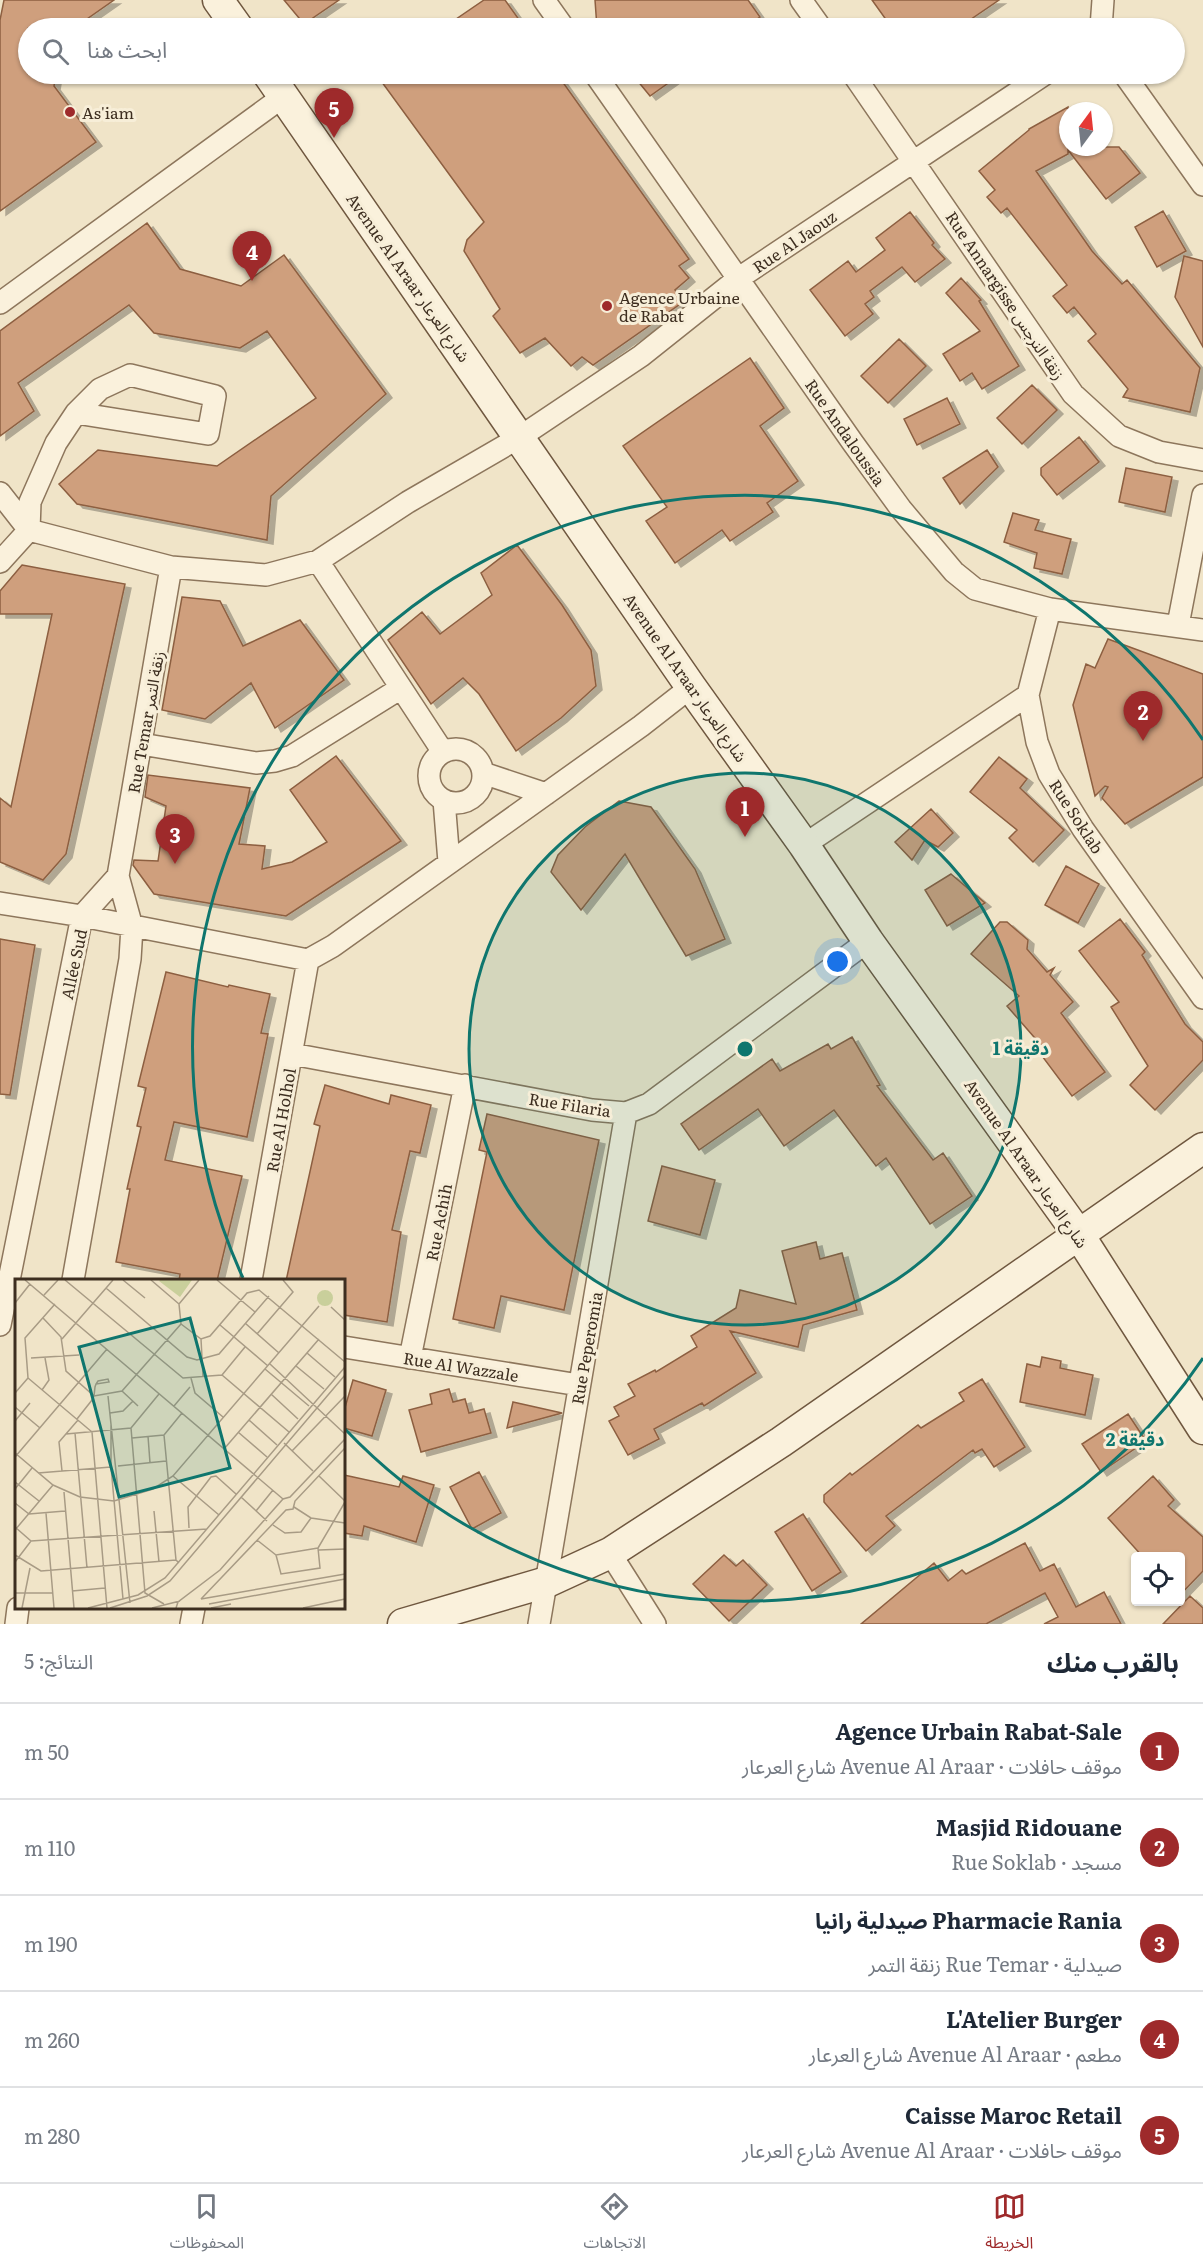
<!DOCTYPE html>
<html lang="ar">
<meta charset="utf-8">
<style>
body{margin:0;font-family:Literata,"Noto Sans Arabic",serif;background:#f2f2f3;color:#1f2937;direction:rtl}
.controls{position:absolute;right:18px;bottom:18px;display:grid;overflow:hidden;border-radius:6px;box-shadow:0 2px 4px #0004}
.controls button{width:54px;height:54px;display:grid;place-items:center;padding:0;border:0;border-bottom:2px solid #e0e1e3;background:#fff;color:#1f2937;font:30px sans-serif}
.compass{position:absolute;left:1059px;top:102px;width:54px;height:54px;border-radius:50%;background:#fff;box-shadow:0 2px 4px #0004;rotate:15deg}
.you{position:absolute;left:838px;top:962px;width:21px;height:21px;margin:-15px;border:4px solid #fff;border-radius:50%;background:#1a73e8;box-shadow:0 0 0 9px #1a73e833}
.badge{display:grid;place-items:center;width:39px;height:39px;border-radius:50%;background:#9e2a2b;color:#fff;font-size:20px;font-weight:700}
.pin{position:absolute;translate:-50% -50px;filter:drop-shadow(0 2px 3px #0008)}
.pin::after{content:'';position:absolute;top:32px;width:21px;height:18px;background:inherit;clip-path:polygon(0 0,100% 0,50% 100%)}
.list{margin:0;padding:0;list-style:none}
h2{display:flex;justify-content:space-between;align-items:center;height:78px;margin:0;padding:0 24px;font-size:26px}
h2 small{font-size:20px;font-weight:400;color:#747a83}
.list li{display:grid;grid-template-columns:39px 1fr auto;gap:18px;align-items:center;box-sizing:border-box;height:96px;padding:0 24px;border-top:2px solid #e0e1e3}
.list b{display:block;font-size:22px;white-space:nowrap}
.list p{margin:0;font-size:20px;white-space:nowrap;color:#747a83}
.list em{font-size:20px;font-style:normal;color:#747a83}
.icon{flex:none;width:33px;height:33px;fill:none;stroke:currentColor;stroke-width:2;stroke-linecap:round;stroke-linejoin:round}
.map{position:relative;flex:none;width:1203px;height:1624px;overflow:hidden;direction:ltr}
.search{position:absolute;background:#fff;box-shadow:0 2px 4px #0004;left:18px;right:18px;top:18px;height:66px;display:flex;align-items:center;gap:15px;box-sizing:border-box;padding:0 21px;border-radius:33px;color:#747a83;font-size:22px}
.sheet{height:558px;background:#fff}
nav{display:flex;justify-content:space-around;align-items:center;box-sizing:border-box;height:84px;border-top:2px solid #e0e1e3;background:#fff;font-size:16px;color:#747a83}
nav a{display:grid;justify-items:center;gap:3px}
nav .on{color:#9e2a2b}
.map>svg:first-child{display:block}
</style>
<div class="map">
<svg width="1203" height="1624" viewBox="0 0 1203 1624">
<defs>
<filter id="shadow"><feDropShadow dx="6" dy="4" stdDeviation="0" flood-color="#0004"/></filter>
</defs>
<rect width="100%" height="100%" fill="#f0e4c8"/>
<path fill="#cf9f7d" stroke="#8d5f41" stroke-width="1.5" filter="url(#shadow)" d="M4 0H114L74 28H28V74H56L54 86 96 142 0 211V20Z
M284 0H339L304 24Z
M484 0H505L525 28H443Z
M595 0H748L760 17 744 28H597Z
M872 0H999L958 28H892Z
M376 74H557L689 259 679 266 689 278 675 290 683 302 593 365 582 357 571 366 545 338 520 353 493 316 500 309 464 251 467 240 484 222Z
M632 74H681L650 96Z
M1068 107V147H1119L1140 173 1106 199 1068 150V154L1036 171 1092 251 1122 284 1127 280 1200 368 1190 412 1123 397 1128 389 1088 341 1096 334 1074 307 1067 313 1053 296 1067 285 1007 208 1001 213 987 197 995 190 979 171 1029 130V129Z
M1163 211 1186 251 1157 267 1135 227Z
M910 212 934 243 932 245 945 259 915 282 902 267 870 291 874 297 865 304 873 314 845 336 810 290 848 261 856 272 885 250 876 238Z
M147 223 180 269 241 286 284 255 386 394 271 496 267 540 77 504 59 484 98 450 217 466 316 398 267 331 240 348 154 333 129 305 18 383 34 411 0 436V331Z
M1184 256 1203 261V347L1175 297Z
M961 278 981 300 979 301 1019 366 982 389 972 373 960 381 943 354 980 331 946 293Z
M899 339 926 366 888 403 861 376Z
M750 358 784 408 760 426 798 481 767 503 773 512 730 541 722 530 675 563 646 521 667 507 623 446Z
M1032 385 1057 410 1022 444 997 418Z
M947 398 960 424 917 445 904 419Z
M1079 437 1099 462 1057 495 1041 475V468Z
M987 450 998 467 960 504 943 478Z
M1126 468 1172 477 1165 512 1119 502Z
M1013 513 1039 520 1035 530 1071 539 1062 574 1034 568 1037 553 1004 542Z
M517 545 562 605 591 650 596 686 561 718 516 751 479 694 463 678 431 704 388 640 422 612 440 634 492 595 481 573Z
M22 565 125 584 66 854 43 880 0 862V798L11 807 52 614H0V591Z
M182 597 220 601 243 646 300 620 344 680 275 728 251 683 205 719 162 710Z
M1108 639 1203 674V777L1125 824 1102 798 1108 787 1105 786 1095 796 1073 705 1086 664 1095 668Z
M336 756 401 841 286 916 154 894 133 865 134 860 158 861 166 806 145 797 148 775 250 788 239 844 265 846 262 869 292 862 327 842 290 790Z
M999 757 1027 779 1020 788 1064 830 1033 862 1009 838 1017 830 970 792Z
M619 801 651 807 695 869 725 939 686 956 625 854 581 910 551 872 558 855 585 827Z
M931 809 953 833 938 847 925 840 912 860 895 842Z
M1066 866 1099 884 1078 923 1045 905Z
M951 874 985 903 947 926 925 890Z
M1120 919 1145 952 1142 955 1185 1024 1203 1042V1060L1155 1110 1130 1085 1148 1066 1111 1007 1119 1002 1079 951Z
M1000 922H1007L1028 940 1027 949 1047 972 1054 968 1050 975 1073 1002 1061 1013 1105 1072 1072 1096 1042 1056 1047 1052 1007 1006 1019 996 971 954Z
M0 939 35 945 10 1095 0 1094Z
M166 972 228 987 229 985 270 994 261 1033 268 1034 247 1137 174 1122 165 1160 242 1176 217 1281H179L180 1274 116 1262 130 1189H127L141 1127 137 1126 146 1088 138 1086Z
M852 1037 880 1085 877 1086 933 1160 943 1153 972 1196 930 1224 886 1158 876 1166 834 1110 784 1146 758 1109 699 1150 681 1124 772 1059 780 1071 828 1044 831 1049Z
M325 1085 389 1104 391 1095 431 1105 420 1153 410 1151 392 1230 401 1232 387 1322 344 1315V1281H286L320 1126 314 1124Z
M487 1114 599 1140 564 1310 501 1296 494 1328 453 1319 487 1152 479 1150Z
M662 1166 715 1180 700 1235 648 1221Z
M816 1242 820 1259 842 1253 857 1310 803 1325 798 1347 730 1331 756 1373 704 1406 702 1403 654 1429 659 1439 628 1455 609 1421 619 1416 614 1407 635 1396 628 1384 655 1370 656 1372 697 1347 691 1336 736 1308 740 1290 796 1304 782 1251Z
M1042 1357 1061 1361 1060 1368 1093 1375 1085 1415 1020 1402 1027 1364 1040 1367Z
M982 1379 1025 1447 994 1467 982 1449 975 1453 973 1450 886 1516 895 1526 866 1551 824 1502V1495L850 1473 852 1475 918 1425 921 1428 964 1401 959 1393Z
M353 1380 386 1390 372 1436 344 1428V1411Z
M449 1389 453 1402 465 1399 469 1413 484 1409 491 1433 421 1452 409 1410 432 1404 430 1394Z
M513 1402 562 1413 507 1428Z
M1128 1414 1146 1441 1101 1472 1082 1444Z
M479 1472 501 1513 472 1529 450 1487Z
M344 1475 399 1487 403 1476 434 1485 416 1542 364 1526 362 1536 344 1533Z
M1153 1476 1174 1500 1168 1506 1203 1537V1571L1180 1595V1557H1143L1108 1518Z
M803 1514 841 1572 812 1591 775 1532Z
M1025 1543 1040 1571 1054 1564 1076 1607 1104 1592 1121 1624H1044L1058 1617 1045 1593 986 1624H861L934 1563 948 1581 962 1570 966 1574Z
M724 1555 736 1566 743 1560 767 1585 729 1621 693 1584Z
M1190 1596 1203 1608V1624H1163Z"/>
<g fill="none" stroke-linecap="round" stroke-linejoin="round">
<defs>
<path id="street" d="M544 0 564 28
M801 0 821 28
M1101 28 1103 0
M595 74 853 443 901 509 954 572 975 589 1050 609 1203 630
M853 74 1073 394 1119 436 1159 452 1203 460
M1124 74 1203 185
M0 303 284 96
M0 493 29 530 171 567 266 575 318 561 408 502 520 437 641 356 739 278 1045 74
M318 561 443 752
M0 562 29 530 30 502 56 443 76 413 100 389 130 375 215 396 208 434 76 413
M1050 609 1028 695 1037 742 1049 774 1083 829 1203 998
M1178 625 1203 495
M141 744 256 763 275 761 292 756 401 688
M429 776a27 27 0 1 1 54 0a27 27 0 1 1-54 0Z
M483 773 546 794
M444 800 449 862
M804 845 1028 695
M0 903 82 916 308 960 333 946 641 726 691 687
M292 1054 592 1110 626 1113 649 1104 868 941
M73 1280 130 959 132 927 118 876 171 567
M251 1280 308 960
M0 1325 82 916 118 876
M344 1347 579 1385
M410 1358 465 1085
M610 1553 655 1624
M16 1624 18 1608
M191 1624 194 1608
M539 1624 626 1113"/>
<path id="secondary" d="M218 0 238 28
M268 74 691 687 804 845 868 941 1079 1235 1203 1429
M403 1624 547 1582 610 1553 781 1442 1203 1148"/>
</defs>
<use href="#street" stroke="#8d765c" stroke-width="24"/>
<use href="#secondary" stroke="#6f573f" stroke-width="33"/>
<use href="#street" stroke="#faf1dc" stroke-width="21"/>
<use href="#secondary" stroke="#faf1dc" stroke-width="30"/>
</g>
<circle cx="745" cy="1049" r="276" fill="#0f766e" fill-opacity=".12"/>
<g fill="none" stroke="#0f766e" stroke-width="3">
<circle cx="745" cy="1049" r="276"/>
<path d="M1203 1358A552 552 0 0 1 345 1429M243 1278A552 552 0 0 1 1203 740"/>
</g>
<g fill="#9e2a2b" stroke="#f7eed8" stroke-width="2">
<circle cx="70" cy="112" r="6"/>
<circle cx="607" cy="306" r="6"/>
</g>
<g text-anchor="middle" dominant-baseline="central" stroke-width="6" stroke-linejoin="round" paint-order="stroke">
<g font-size="16" fill="#3d2e20" stroke="#f7eed8" text-anchor="start">
<text x="82" y="112">As'iam</text>
<text x="619" y="297">Agence Urbaine<tspan x="619" dy="18">de Rabat</tspan></text>
</g>
<g font-size="16" fill="#3d2e20" stroke="#f7eed8">
<text transform="translate(794 241) rotate(-34)">Rue Al Jaouz</text>
<text transform="translate(409 277) rotate(55)">Avenue Al Araar شارع العرعار</text>
<text transform="translate(1006 295) rotate(56)">Rue Annargisse زنقة النرجس</text>
<text transform="translate(846 432) rotate(55)">Rue Andaloussia</text>
<text transform="translate(686 677) rotate(55)">Avenue Al Araar شارع العرعار</text>
<text transform="translate(145 722) rotate(-80)">Rue Temar زنقة التمر</text>
<text transform="translate(1077 816) rotate(57)">Rue Soklab</text>
<text transform="translate(73 964) rotate(-78)">Allée Sud</text>
<text transform="translate(570 1104) rotate(9)">Rue Filaria</text>
<text transform="translate(280 1120) rotate(-80)">Rue Al Holhol</text>
<text transform="translate(1027 1163) rotate(55)">Avenue Al Araar شارع العرعار</text>
<text transform="translate(438 1222) rotate(-79)">Rue Achih</text>
<text transform="translate(586 1348) rotate(-80)">Rue Peperomia</text>
<text transform="translate(461 1366) rotate(9)">Rue Al Wazzale</text>
</g>
</g>
<g transform="translate(15 1279)">
<rect width="330" height="330" fill="#f0e4c8"/>
<path d="M177 1 165 18 144 2 145 1ZM302 19a8 8 0 1 1 16 0a8 8 0 1 1-16 0Z" fill="#c9cf9b"/>
<path fill="none" stroke="#a89b85" stroke-width="1.5" d="M10 1 268 220M50 1 168 99 207 96 230 68M108 1 130 19M136 1 164 25M202 1 240 33M91 9 172 78 182 81 204 75 254 17M29 16 43 1M0 24 15 5M40 25 10 59 13 99 77 153 92 329M316 28 330 41M28 39 46 58 51 92 79 117 107 112 166 45M230 44 264 74M166 45 186 60 195 57 232 14 244 11 330 83M166 45 164 25 184 1M205 46 253 87M242 55 278 13 268 1M47 60 98 1M186 60 188 97M292 74 320 98M16 79 64 76M255 85 330 155M281 87 309 110M250 90 294 127M207 96 274 153M176 99 180 114 208 138M27 111 34 101 30 79M107 112 123 127M0 114 13 99M256 115 283 140M93 117 115 324M159 127 175 108M0 128 25 149M95 134 108 132 118 122M62 140 77 121 79 117 80 108 81 105 83 102 93 100 94 103 81 105M234 141 262 166M0 142 15 124M96 146V188L108 320M116 149 130 314 149 325M223 153 252 178M60 154 72 289M51 155 116 149 144 115M149 156 161 281M133 157 135 184M117 159 149 156 167 134M269 164 298 192M209 170 304 60M277 172 330 117M0 174 38 206 65 218 99 222 138 210 158 197 304 27M0 178 92 70M103 187 151 182M47 192 44 163 63 141M23 194 96 188M158 197 204 236M304 197 330 222M0 203 24 222M0 210 17 189M49 213 59 329M226 218 252 242M0 224 14 235 50 232M279 228 296 239 330 244M139 232 144 283M241 232 258 211M31 234 39 329M258 246 270 254 286 253 296 239M0 248 16 262 192 250M174 249 173 228 196 198 201 197 221 215M0 251 38 206M242 261 261 276 303 269M304 271 330 270M0 276 26 292 161 281 164 284M261 276 266 295 305 289 303 269 330 223M0 283 16 262M57 312 90 309M0 314H37M186 320 271 231 278 230 280 222 330 169M186 320 330 295M194 325 330 300M7 329 15 289M73 329 123 316 150 299 330 88M95 329 132 317 155 302 330 96M137 329 165 322M161 329 163 323 205 291 268 220 275 218 330 160M196 329 216 325M288 329 330 320"/>
<path fill="#0f766e" fill-opacity="0.15" stroke="#0f766e" stroke-width="3" d="M175 39 215 189 104 218 64 68Z"/>
<rect width="330" height="330" fill="none" stroke="#3d2e20" stroke-width="3"/>
</g>
<circle cx="745" cy="1049" r="9" fill="#0f766e" stroke="#f7eed8" stroke-width="3"/>
<g font-size="18" text-anchor="middle" font-weight="bold" fill="#0f766e" stroke="#f7eed8" stroke-width="6" stroke-linejoin="round" paint-order="stroke">
<text x="1021" y="1055">1 دقيقة</text>
<text x="1135" y="1446">2 دقيقة</text>
</g>
</svg>
<div class="controls">
<button><svg class="icon" aria-label="locate" viewBox="0 0 24 24"><circle cx="12" cy="12" r="6"/><path d="M12 2v4M12 18v4M2 12h4M18 12h4"/></svg></button>
</div>
<svg class="compass" viewBox="-18 -18 36 36"><path d="M0-13l5 13h-10z" fill="#e53935"/><path d="M0 13l5-13h-10z" fill="#747a83"/></svg>
<div class="you"></div>
<div class="pin badge" style="left:745px;top:837px">1</div>
<div class="pin badge" style="left:1143px;top:741px">2</div>
<div class="pin badge" style="left:175px;top:864px">3</div>
<div class="pin badge" style="left:252px;top:281px">4</div>
<div class="pin badge" style="left:334px;top:138px">5</div>
<div class="search"><svg class="icon" aria-label="search" viewBox="0 0 24 24"><circle cx="10" cy="10" r="6"/><path d="M15 15l6 6"/></svg>ابحث هنا</div>
</div>
<section class="sheet">
<h2>بالقرب منك<small>النتائج: 5</small></h2>
<ul class="list">
<li><span class="badge">1</span><div><b>Agence Urbain Rabat-Sale</b><p>موقف حافلات · Avenue Al Araar شارع العرعار</p></div><em>50 m</em></li>
<li><span class="badge">2</span><div><b>Masjid Ridouane</b><p>مسجد · Rue Soklab</p></div><em>110 m</em></li>
<li><span class="badge">3</span><div><b>Pharmacie Rania صيدلية رانيا</b><p>صيدلية · Rue Temar زنقة التمر</p></div><em>190 m</em></li>
<li><span class="badge">4</span><div><b>L'Atelier Burger</b><p>مطعم · Avenue Al Araar شارع العرعار</p></div><em>260 m</em></li>
<li><span class="badge">5</span><div><b>Caisse Maroc Retail</b><p>موقف حافلات · Avenue Al Araar شارع العرعار</p></div><em>280 m</em></li>
</ul>
</section>
<nav>
<a class="on"><svg class="icon" aria-label="map" viewBox="0 0 24 24"><path d="M3 6l6-2 6 2 6-2v14l-6 2-6-2-6 2zM9 4v14M15 6v14"/></svg>الخريطة</a>
<a><svg class="icon" aria-label="directions" viewBox="0 0 24 24"><path d="M12 3l9 9-9 9-9-9zM9 14v-3h6M13 9l2 2-2 2"/></svg>الاتجاهات</a>
<a><svg class="icon" aria-label="saved" viewBox="0 0 24 24"><path d="M7 4h10v16l-5-4-5 4z"/></svg>المحفوظات</a>
</nav>
